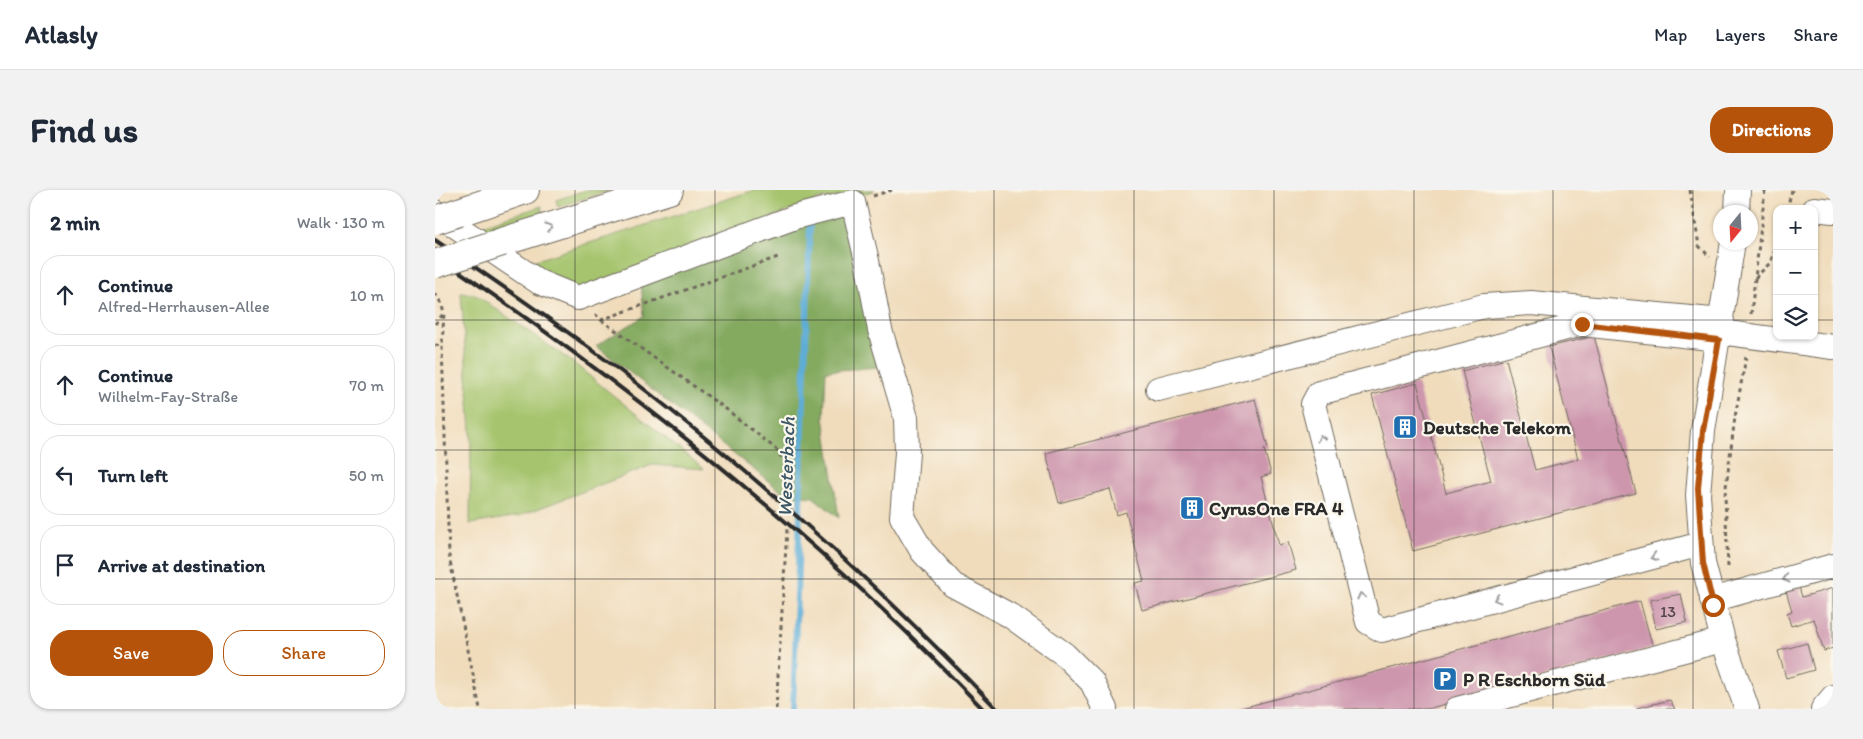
<!DOCTYPE html>
<meta charset="utf-8">
<style>
body{margin:0;font-family:Itim,sans-serif;background:#f2f2f3;color:#1f2937}
.controls{position:absolute;right:15px;top:15px;display:grid;overflow:hidden;border-radius:10px;box-shadow:0 1px 4px #0004}
.controls button{width:45px;height:45px;display:grid;place-items:center;padding:0;border:0;border-bottom:1px solid #e0e1e3;background:#fff;color:#1f2937;font:25px sans-serif}
.compass{position:absolute;left:1278px;top:15px;width:45px;height:45px;border-radius:50%;background:#fff;box-shadow:0 1px 4px #0004;rotate:198deg}
.stop{position:absolute;width:15px;height:15px;margin:-11px;border:4px solid #b45309;border-radius:50%;background:#fff}
.stop.end{background:#b45309;border-color:#fff;box-shadow:0 1px 5px #0008}
.list{margin:0;padding:0;list-style:none}
h2{display:flex;justify-content:space-between;align-items:center;height:65px;margin:0;padding:0 20px;font-size:21px}
h2 small{font-size:16px;font-weight:400;color:#747a83}
.list li{display:grid;grid-template-columns:32px 1fr auto;gap:15px;align-items:center;box-sizing:border-box;height:80px;margin:0 10px 10px;padding:0 10px;border:1px solid #e0e1e3;border-radius:20px}
.list b{display:block;font-size:19px;white-space:nowrap}
.list p{margin:0;font-size:16px;white-space:nowrap;color:#747a83}
.list em{font-size:16px;font-style:normal;color:#747a83}
.actions{display:flex;gap:10px;padding:15px 20px}
.actions a{flex:1;padding:11px 0;border:1px solid #b45309;border-radius:20px;text-align:center;font-size:18px;color:#b45309}
.actions .main{background:#b45309;color:#fff}
.icon{flex:none;width:28px;height:28px;fill:none;stroke:currentColor;stroke-width:2;stroke-linecap:round;stroke-linejoin:round}
.map{position:relative;flex:none;width:1398px;height:519px;overflow:hidden;border-radius:20px}
header{display:flex;align-items:center;gap:30px;box-sizing:border-box;height:70px;padding:0 25px;background:#fff;border-bottom:1px solid #e0e1e3}
header strong{font-size:24px}
nav{display:flex;gap:28px;margin-inline-start:auto;font-size:18px}
.intro{display:flex;align-items:center;justify-content:space-between;box-sizing:border-box;height:120px;padding:0 30px}
h1{margin:0;font-size:35px}
.button{padding:12px 22px;border-radius:20px;background:#b45309;color:#fff;font-size:18px;font-weight:700}
main{display:flex;gap:30px;padding:0 30px}
aside{flex:1;background:#fff;border-radius:20px;box-shadow:0 1px 4px #0004}
.map>svg:first-child{display:block}
</style>
<header>
<strong>Atlasly</strong>
<nav><a>Map</a><a>Layers</a><a>Share</a></nav>
</header>
<div class="intro"><h1>Find us</h1><a class="button">Directions</a></div>
<main>
<aside>
<h2>2 min<small>Walk · 130 m</small></h2>
<ul class="list">
<li><svg class="icon" aria-label="ahead" viewBox="0 0 24 24"><path d="M12 20V5M6 11l6-6 6 6"/></svg><div><b>Continue</b><p>Alfred-Herrhausen-Allee</p></div><em>10 m</em></li>
<li><svg class="icon" aria-label="ahead" viewBox="0 0 24 24"><path d="M12 20V5M6 11l6-6 6 6"/></svg><div><b>Continue</b><p>Wilhelm-Fay-Straße</p></div><em>70 m</em></li>
<li><svg class="icon" aria-label="left" viewBox="0 0 24 24"><path d="M17 20v-9H6M10 6l-5 5 5 5"/></svg><div><b>Turn left</b></div><em>50 m</em></li>
<li><svg class="icon" aria-label="arrive" viewBox="0 0 24 24"><path d="M6 21V4h12l-3 4 3 4H6"/></svg><div><b>Arrive at destination</b></div></li>
</ul>
<div class="actions"><a class="main">Save</a><a>Share</a></div>
</aside>
<div class="map">
<svg width="1398" height="519" viewBox="0 0 1398 519">
<rect width="100%" height="100%" fill="#fbf7ec"/>
<filter id="ink" filterUnits="userSpaceOnUse"><feTurbulence type="fractalNoise" baseFrequency=".02" numOctaves="2"/><feDisplacementMap in="SourceGraphic" scale="10" xChannelSelector="R" yChannelSelector="G"/><feConvolveMatrix kernelMatrix="1 2 1 2 8 2 1 2 1" color-interpolation-filters="sRGB"/></filter>
<filter id="wash" filterUnits="userSpaceOnUse"><feTurbulence type="fractalNoise" baseFrequency=".0096" numOctaves="4" result="noise"/><feDisplacementMap in="SourceGraphic" scale="20" xChannelSelector="R" yChannelSelector="G"/><feGaussianBlur stdDeviation="1.12" result="paint"/><feColorMatrix in="noise" values="0 0 0 0 0 0 0 0 0 0 0 0 0 0 0 0 0 1.4 0 .05"/><feComposite in="paint" operator="in"/></filter>
<g filter="url(#wash)">
<rect width="100%" height="100%" fill="#f0dcbb"/>
<path fill="#a5c46d" stroke="#68784c" d="M151 0H176L123 17 121 10Z
M320 0H440L428 4 385 9 144 101 92 73Z
M107 16 106 20 110 22 51 41 44 36Z
M26 103 41 105 136 171 269 279 217 275 84 326 35 334 36 241Z"/>
<path fill="#84aa60" stroke="#586a46" d="M408 17 432 71 443 177 391 181 389 227 404 328 378 307 351 305 161 156 209 126 206 94Z"/>
<g fill="none" stroke-linecap="round" stroke-linejoin="round">
<path stroke="#5dadd7" stroke-width="6" d="M358 519 375 36"/>
</g>
<g id="blocks">
<path fill="#cd96ad" d="M1159 146 1201 303 978 361 937 205 982 193 1011 303 1056 291 1027 181 1071 169 1100 280 1143 269 1114 157Z
M820 209 833 258 829 259 836 284 826 287 844 355 853 352 861 380 707 420 700 393 709 391 691 322 682 325 675 299 624 313 611 263Z
M1364 397 1367 407 1398 398V458L1389 461 1379 429 1356 436 1352 423 1357 421 1351 401Z
M1246 404 1252 432 1221 439 1215 410Z
M1205 411 1218 458 992 519H803Z
M1372 453 1379 480 1351 488 1343 461Z
M1235 510 1240 519H1202V518Z"/>
</g>
</g>
<g filter="url(#ink)">
<use href="#blocks" fill-opacity="0" stroke="#70695d" stroke-width="1"/>
<g fill="none" stroke-linecap="round" stroke-linejoin="round">
<defs>
<path id="minor" d="M1379 19 1398 21
M0 22 104 92 143 108 360 27 418 12 432 71 445 140 471 228 472 263 467 327 487 361 518 395 574 425 629 464 657 492 670 519
M1302 22 1303 0
M1298 52 1268 241 1263 305 1268 373 1288 450 1312 519
M1285 142 1398 157
M723 199 1049 116 1096 113 1287 131
M1266 354 947 440 933 432 878 214 884 203 1147 134 1284 149
M1277 410 1398 376
M1022 519 1288 450
M1388 519 1398 507"/>
<path id="highway" d="M24 22 90 0
M67 52 234 0"/>
</defs>
<use href="#minor" stroke="#70695d" stroke-width="26"/>
<use href="#highway" stroke="#70695d" stroke-width="30"/>
<path stroke="#70695d" stroke-width="3" stroke-dasharray="4 4" stroke-linecap="butt" d="M1255 0 1264 56 1275 67
M438 6 457 0
M1352 19 1357 0
M1320 88 1335 73 1342 54
M0 103 6 113 9 123
M160 124 166 130 343 67
M1316 124 1330 0
M166 130 291 219 341 259 358 284
M0 134 9 123 7 156 14 366 45 519
M0 155 7 156
M1293 377 1290 305 1300 227 1311 167
M341 519 352 339"/>
<use href="#minor" stroke="#fff" stroke-width="24"/>
<use href="#highway" stroke="#fff" stroke-width="28"/>
<path stroke="#2b2b2b" stroke-width="4" d="M0 50C68 96 135 142 200 192 328 291 450 402 562 519
M0 65C195 196 385 349 548 519"/>
<defs>
<path id="highway-bridge" d="M0 30 24 22
M0 74 67 52"/>
</defs>
<use href="#highway-bridge" stroke="#70695d" stroke-width="30" stroke-linecap="butt"/>
<use href="#highway-bridge" stroke="#fff" stroke-width="28"/>
</g>
<defs><path id="oneway-chevron" d="M-2-3.5L2.5 0L-2 3.5" fill="none" stroke-width="1.6" stroke-linecap="round" stroke-linejoin="round" transform="scale(1.25)"/></defs>
<g stroke="#a0a0a0">
<use href="#oneway-chevron" transform="translate(114 37) rotate(-17)"/>
<use href="#oneway-chevron" transform="translate(886 248) rotate(-104)"/>
<use href="#oneway-chevron" transform="translate(1219 367) rotate(165)"/>
<use href="#oneway-chevron" transform="translate(1351 389) rotate(164)"/>
<use href="#oneway-chevron" transform="translate(926 406) rotate(-104)"/>
<use href="#oneway-chevron" transform="translate(1062 409) rotate(165)"/>
</g>
</g>
<g fill="none" stroke-linecap="round" stroke-linejoin="round" filter="url(#ink)">
<path stroke="#b45309" stroke-width="6" d="M1147 134 1284 150 1268 241 1263 298 1268 373 1278 415"/>
</g>
<path fill="none" stroke="#2b2b2b" stroke-width="1" stroke-opacity="0.55" d="M140 0V519M280 0V519M419 0V519M559 0V519M699 0V519M839 0V519M979 0V519M1118 0V519M1258 0V519M0 130H1342M1379 130H1398M0 260H1398M0 389H1398"/>
<defs>
<symbol id="building-square" viewBox="-11 -11 22 22"><rect x="-9" y="-9" width="18" height="18" rx="4" fill="#1f6fb2" stroke="#fbf7ec"/><path d="M-4-6H4V6H1V3H-1V6H-4ZM-2.5-4.3h1.7v1.8h-1.7ZM.8-4.3h1.7v1.8H.8ZM-2.5-1h1.7V.8h-1.7ZM.8-1h1.7V.8H.8Z" fill="#fff"/></symbol>
<symbol id="parking-square" viewBox="-11 -11 22 22"><rect x="-9" y="-9" width="18" height="18" rx="4" fill="#1f6fb2" stroke="#fbf7ec"/><path d="M-3.5-5.5H1a3.5 3.5 0 0 1 0 7H-1V5.5H-3.5ZM-1-3.4V-.6H.8a1.4 1.4 0 0 0 0-2.8Z" fill="#fff"/></symbol>
</defs>
<g fill-rule="evenodd">
<use href="#building-square" x="956" y="223" width="28" height="28"/>
<use href="#building-square" x="743" y="304" width="28" height="28"/>
<use href="#parking-square" x="996" y="475" width="28" height="28"/>
</g>
<g text-anchor="middle" dominant-baseline="central" stroke-width="4.5" stroke-linejoin="round" paint-order="stroke">
<g font-size="16" fill="#54464c">
<text x="1233" y="421">13</text>
</g>
<g font-size="19" font-weight="bold" fill="#2b2b2b" stroke="#fbf7ec" text-anchor="start">
<text x="988" y="237">Deutsche Telekom</text>
<text x="774" y="318">CyrusOne FRA 4</text>
<text x="1028" y="489">P R Eschborn Süd</text>
</g>
<g font-size="20" font-style="italic" fill="#3c5867" stroke="#fbf7ec">
<text transform="translate(351 277) rotate(-88)">Westerbach</text>
</g>
</g>
</svg>
<div class="controls">
<button>+</button>
<button>−</button>
<button><svg class="icon" aria-label="layers" viewBox="0 0 24 24"><path d="M12 4l9 5-9 5-9-5zM3 14l9 5 9-5"/></svg></button>
</div>
<svg class="compass" viewBox="-18 -18 36 36"><path d="M0-13l5 13h-10z" fill="#e53935"/><path d="M0 13l5-13h-10z" fill="#747a83"/></svg>
<div class="stop" style="left:1278px;top:415px"></div>
<div class="stop end" style="left:1147px;top:134px"></div>
</div>
</main>
